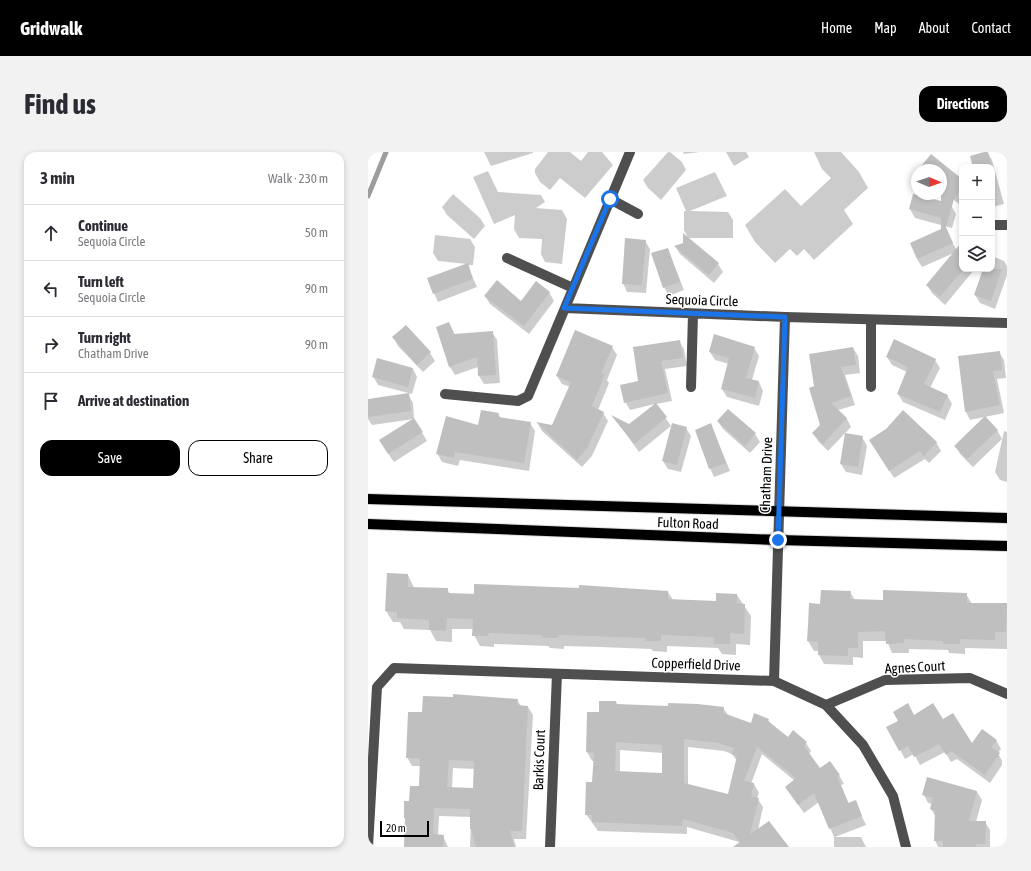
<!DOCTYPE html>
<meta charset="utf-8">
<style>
body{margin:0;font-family:"Asap Condensed",sans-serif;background:#f2f2f3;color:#2b2b33}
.controls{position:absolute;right:12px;top:12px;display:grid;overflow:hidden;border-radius:8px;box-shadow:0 2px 6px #0003}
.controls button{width:36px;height:36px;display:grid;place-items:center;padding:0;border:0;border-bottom:1px solid #e1e1e2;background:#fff;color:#2b2b33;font:20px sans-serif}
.compass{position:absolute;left:543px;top:12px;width:36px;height:36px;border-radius:50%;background:#fff;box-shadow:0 2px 6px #0003;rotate:92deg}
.scale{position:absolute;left:12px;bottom:10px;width:49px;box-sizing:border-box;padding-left:4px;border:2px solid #000;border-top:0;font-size:11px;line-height:14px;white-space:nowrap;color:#000;-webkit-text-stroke:3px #fff;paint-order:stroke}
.stop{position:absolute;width:12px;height:12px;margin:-9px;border:3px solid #1a73e8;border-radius:50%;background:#fff}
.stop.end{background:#1a73e8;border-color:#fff;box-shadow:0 1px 4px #0008}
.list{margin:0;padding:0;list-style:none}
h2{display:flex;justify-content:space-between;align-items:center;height:52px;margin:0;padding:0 16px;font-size:17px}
h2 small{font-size:13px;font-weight:400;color:#7c7c81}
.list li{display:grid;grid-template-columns:26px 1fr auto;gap:12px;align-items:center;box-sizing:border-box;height:56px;padding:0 16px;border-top:1px solid #e1e1e2}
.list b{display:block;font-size:15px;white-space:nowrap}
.list p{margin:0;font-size:13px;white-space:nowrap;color:#7c7c81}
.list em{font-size:13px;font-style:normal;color:#7c7c81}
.actions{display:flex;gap:8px;padding:12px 16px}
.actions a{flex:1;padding:9px 0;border:1px solid #000;border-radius:12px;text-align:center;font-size:14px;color:#000}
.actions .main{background:#000;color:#fff}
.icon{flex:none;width:22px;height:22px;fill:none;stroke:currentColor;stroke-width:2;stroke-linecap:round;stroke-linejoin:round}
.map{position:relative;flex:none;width:639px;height:695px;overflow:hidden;border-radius:12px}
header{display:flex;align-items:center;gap:24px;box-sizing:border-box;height:56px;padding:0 20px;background:#000;color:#fff}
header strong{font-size:19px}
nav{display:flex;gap:22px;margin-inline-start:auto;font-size:14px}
.intro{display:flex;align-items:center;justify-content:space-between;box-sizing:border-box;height:96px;padding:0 24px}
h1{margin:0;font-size:28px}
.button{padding:10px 18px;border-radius:12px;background:#000;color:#fff;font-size:14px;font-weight:700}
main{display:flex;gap:24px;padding:0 24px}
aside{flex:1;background:#fff;border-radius:12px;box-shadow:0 2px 6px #0003}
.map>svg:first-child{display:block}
</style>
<header>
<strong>Gridwalk</strong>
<nav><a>Home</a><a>Map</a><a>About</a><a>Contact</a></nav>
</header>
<div class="intro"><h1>Find us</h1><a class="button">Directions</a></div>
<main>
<aside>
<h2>3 min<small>Walk · 230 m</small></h2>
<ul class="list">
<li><svg class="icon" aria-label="ahead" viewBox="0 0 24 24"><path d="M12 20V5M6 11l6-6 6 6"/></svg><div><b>Continue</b><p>Sequoia Circle</p></div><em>50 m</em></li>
<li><svg class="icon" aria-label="left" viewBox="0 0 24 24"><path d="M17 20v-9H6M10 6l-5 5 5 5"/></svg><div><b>Turn left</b><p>Sequoia Circle</p></div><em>90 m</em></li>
<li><svg class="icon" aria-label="right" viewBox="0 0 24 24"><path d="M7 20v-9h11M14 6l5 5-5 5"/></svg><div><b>Turn right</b><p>Chatham Drive</p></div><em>90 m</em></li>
<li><svg class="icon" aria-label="arrive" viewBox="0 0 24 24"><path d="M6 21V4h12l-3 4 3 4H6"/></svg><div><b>Arrive at destination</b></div></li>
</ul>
<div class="actions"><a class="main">Save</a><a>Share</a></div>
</aside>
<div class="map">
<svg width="639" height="695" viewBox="0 0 639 695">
<rect width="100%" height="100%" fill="#fff"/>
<path fill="#0003" fill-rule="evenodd" d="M116 0H165V1L123 14Z
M180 0H202L213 9 220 0H234L245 13 217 46 192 26 182 38 172 30 167 21V17Z
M300 0H302L314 10 318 18 293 48 280 36 275 28Z
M315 0H332L316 2Z
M358 0H378L381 5 366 14Z
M446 0H473L491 20 500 36 476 58 485 72 446 108 436 97 429 104 422 97 407 111 387 90 377 73 417 37 433 54 463 26 454 17Z
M619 0 624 8 636 52 624 55V15H607Z
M563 3 594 28V50L592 53 573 37V18H554Z
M120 19 130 40 173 43 177 50 168 56 194 58 199 67 194 112 177 110 173 102 174 87 151 86 146 77 147 63 126 72 105 25Z
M347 20 359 44 322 59 360 60 365 68V86H320L316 78V59H318L308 36Z
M85 42 112 66 117 74 106 87 79 63 74 55Z
M546 43 583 53 588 62 584 76 547 66 542 57Z
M577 76 589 99 594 104V117L606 118 577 153 564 141 559 133 586 101 554 115 549 107Z
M67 83 102 87 107 95 105 113H99L109 135 70 150 66 141 99 112 70 109 65 101Z
M277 89 282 97 278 141 259 140 255 131Z
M307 94 350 112 355 120 346 131 312 102Z
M300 97 316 138 301 144 296 135Z
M624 104 636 109 639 114V123L627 157 612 151 607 143 616 117H624Z
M181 140 186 149 161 182 122 152 117 144 153 150Z
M81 171 87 183 124 180 129 188 132 231 116 232 111 224 110 215 87 223 82 215Z
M26 186 62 201 67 209 55 220 30 194Z
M311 189 316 197 319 214 297 217 304 249 288 252 303 274 271 300 246 265 261 273 287 252 262 258 257 249 271 229Z
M244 195 249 203 239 228 241 231 230 258 235 261 240 269 224 304 214 315 174 279 170 272 184 274 202 235 194 232 189 224Z
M386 196 391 204 384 228 391 230 395 239 391 254 359 245 354 237 361 212 347 208 342 200Z
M485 196 490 204 492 221 477 223 487 253 470 258 479 267 483 275 460 299 450 289 445 281 453 273 447 235Z
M631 200 636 208 638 226 629 227 636 261 602 268 598 260 591 205Z
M519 205 567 208 572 216 562 236 579 243 584 252 577 268 535 250 530 242 539 220 524 213Z
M45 217 49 225 44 242 10 233 5 224Z
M40 242 45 251 46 267 59 289 26 310 17 297 46 267 4 273 0 267V248Z
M130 262 133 266 162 271 167 279 161 319 92 308 90 314 74 310 69 301Z
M350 269 387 282 392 290 382 301 355 277Z
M343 273 362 319 346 325 342 316Z
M318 276 323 284 313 320 300 317 295 309Z
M629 278 634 287 605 315 592 302 588 294Z
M636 279 639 280V330L632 328 627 320Z
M494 285 499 294 494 323 478 320 473 312Z
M568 290 573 299 561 311 557 307 526 326 507 296Z
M40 423 46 436 79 437 82 442 300 440 305 448 349 450 369 443 383 464 382 493 368 492V503L354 502 350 496 299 494V500L285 499 283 497 232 495 196 494V497L182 496 180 494 126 492V495L112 494 106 483V477H84V490L68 489 62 478 36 477 32 470H25L18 459Z
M482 440 487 448 516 449 598 442 604 452H639V497L597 496V502L581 501 580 498 541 497V501H524L519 489H495V506L485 505V513L456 512 451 503V499H446L440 489 442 452 453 453Z
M86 543 149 548 153 554 160 555 165 563 158 687H146L148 695H102L103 665 71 664 70 683 75 684 80 695H37L38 669 37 666 42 650 52 635 53 614H44L39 605 55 561 86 546ZM85 616 107 617 106 637 84 636Z
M248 550 250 553 355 556 360 563 383 572 400 568 403 572 420 586 438 591 443 599 441 602 452 618 471 623 476 632 473 633 481 652 487 650 498 673 467 685H493L498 695H466V685L451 650 436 661 423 643 427 629 394 602 383 632H386L391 641 389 646 395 655 390 678 419 695H375L371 690 319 675V682L230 679 218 662 225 631 227 609H224L219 600 220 561H232ZM320 595 356 599 364 602 369 609 361 643 320 633ZM252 598 295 601V622L252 620Z
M546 565 575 569 604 592 628 588 633 597 630 601 634 609V613L622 631 589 607 583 610 577 600 552 613 546 602 537 607 520 575Z
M560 627 609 640 614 648 608 670H617L622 678V695H570L567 688 568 665 563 657 564 652 560 651 556 643Z"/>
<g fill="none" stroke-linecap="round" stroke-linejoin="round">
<path stroke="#9d9d9d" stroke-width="5" d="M0 44 18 0"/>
</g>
<path fill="#bfbfbf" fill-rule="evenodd" d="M616 0H620L624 15H605L602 4Z
M563 2 594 27V36L586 47 578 75 585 91 549 107 542 91 573 77V66L541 57 545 42 573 49V18H550Z
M315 81 351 111 341 123 306 94 315 91Z
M257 86 278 88 274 133 254 132Z
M594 90V119L572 145 558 133Z
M300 96 312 130 295 136 283 101Z
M100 111 105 127 65 142 59 126Z
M615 117H634L623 149 606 143Z
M129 128 153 149 168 129 182 140 156 174 116 144Z
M81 170 86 182 125 179 128 223 110 224 109 205 81 215 68 175Z
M38 173 63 200 49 213 24 185Z
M207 178 245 194 233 221 237 222 224 254 236 260 219 296 209 308 168 270 184 273 203 230 188 224Z
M346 182 387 195 378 226 391 229 387 246 353 237 361 206 341 200Z
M526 187 568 207 556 232 580 243 572 260 529 242 540 215 518 205Z
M312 188 315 206 293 209 300 241 256 251 252 233 270 229 265 195Z
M485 195 488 213 473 215 483 244 463 251 479 266 455 292 444 281 452 273 441 236 446 234 441 202Z
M632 199 634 218 625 219 632 253 597 260 590 204Z
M9 206 45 216 40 235 4 225Z
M41 241 43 259 0 265V247Z
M288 251 299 265 266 292 243 263 261 272Z
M360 257 388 281 377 294 349 269Z
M113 258 131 261 130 265 163 270 156 311 87 300 86 306 68 302 78 264 110 273Z
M535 258 569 290 556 304 552 299 521 319 501 288 518 277Z
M617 264 630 278 599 307 586 294Z
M46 266 55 280 20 302 11 288Z
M304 271 319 275 309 313 294 309Z
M343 271 358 311 341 317 327 278Z
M477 281 495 284 490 315 472 312Z
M19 421 40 422V435L80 436V441L106 442V432L211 436V433L300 439V447L348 449V441L369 442V451L377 452 376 482 362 481V492H346V485L293 483V489H277V486L225 484 190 483V486H174V483L121 481 120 484H104L105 467 79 466 78 479 61 478V468L29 466V460L17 459Z
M453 438 483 439 482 447 515 448V438L599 441V451H639L638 480H627V488L592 487V492H575V489L536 487V491L518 492 517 479 490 480V496H480V504L450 503V490L439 489 440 473 441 451 452 452Z
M85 542 150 547 149 553 160 554 154 679H142L146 695H108L103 677H102V657L66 656 65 682 76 683 75 695H36L37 666H36V649H41L42 634H51L52 606H38L40 560H54L55 544 85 545ZM81 608 106 609 105 636 79 635Z
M231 549H248V552L300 554V551L330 552 356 555 355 561 383 571 386 561 401 567 400 569 420 585 425 578 439 590 436 594 452 616 462 609 472 623 469 624 480 651 488 648 494 664 461 677 446 641 430 653 417 635 428 626 389 595 376 629 386 631 383 644 391 646 382 682 401 669 421 695H365L372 690 365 681 315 667 314 674 224 670V663H217L218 630H224L226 601 218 600 219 560H231ZM316 587 350 591 366 596 363 602 369 604 360 642 316 631ZM248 590 294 593V621L247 619Z
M540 551 546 563 565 551 575 567 585 561 604 591 614 577 629 588 623 595 632 601 617 623 583 599 578 603 571 592 546 605 540 594 531 599 518 575 530 569 525 560Z
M559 625 609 639 601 669H618L617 692H608V695H575V689H566L567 659 562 657 565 646 554 643Z"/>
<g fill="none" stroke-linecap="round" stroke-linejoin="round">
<defs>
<path id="major" d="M0 347 639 366
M0 372 410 388 639 394"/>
</defs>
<use href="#major" stroke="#dbdbdb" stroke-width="12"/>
<path stroke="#4f4f4f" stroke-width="10" d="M262 0 197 156 417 165 639 171
M242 47 270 62
M624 73H639
M139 106 205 136
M323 235 325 162
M503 235V168
M77 242 150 249 160 244 197 156
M406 529 417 165
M458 553 517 528 602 526 639 542
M0 695 9 535 26 516 406 529 458 553 495 593 525 644 538 695
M182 695 189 522"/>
<use href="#major" stroke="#000" stroke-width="10"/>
</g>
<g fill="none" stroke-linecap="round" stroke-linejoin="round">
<path stroke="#1a73e8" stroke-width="5" d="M242 47 196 156 417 165 410 388"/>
</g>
<g text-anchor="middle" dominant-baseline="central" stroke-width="3" stroke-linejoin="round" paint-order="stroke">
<g font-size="14" fill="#000" stroke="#fff">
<text transform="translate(334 148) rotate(2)">Sequoia Circle</text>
<text transform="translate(398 323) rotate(-88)">Chatham Drive</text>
<text transform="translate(320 371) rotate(2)">Fulton Road</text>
<text transform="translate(328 512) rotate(2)">Copperfield Drive</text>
<text transform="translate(547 515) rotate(-3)">Agnes Court</text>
<text transform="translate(171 608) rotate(-88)">Barkis Court</text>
</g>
</g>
</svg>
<div class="controls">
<button>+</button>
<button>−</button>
<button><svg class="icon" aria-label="layers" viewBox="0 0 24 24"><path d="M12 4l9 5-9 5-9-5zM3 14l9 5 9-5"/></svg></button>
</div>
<svg class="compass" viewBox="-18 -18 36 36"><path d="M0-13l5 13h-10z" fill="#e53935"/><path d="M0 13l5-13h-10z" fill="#7c7c81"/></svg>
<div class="scale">20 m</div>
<div class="stop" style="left:242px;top:47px"></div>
<div class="stop end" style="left:410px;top:388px"></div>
</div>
</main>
